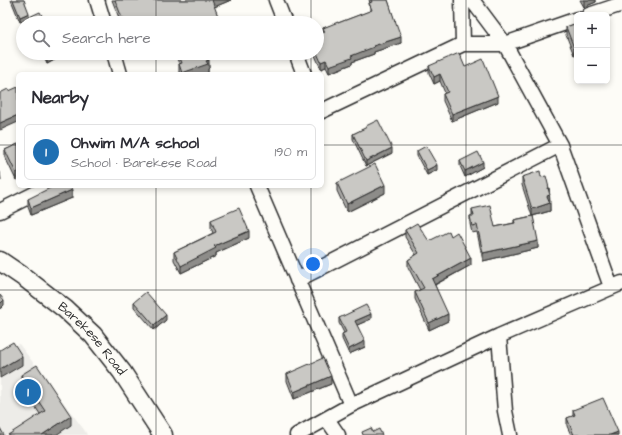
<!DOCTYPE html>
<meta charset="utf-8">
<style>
body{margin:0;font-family:"Architects Daughter",sans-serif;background:#f2f2f3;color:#2b2b33}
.controls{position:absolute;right:12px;top:12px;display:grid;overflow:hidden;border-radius:6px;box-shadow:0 2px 6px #0003}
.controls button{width:36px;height:36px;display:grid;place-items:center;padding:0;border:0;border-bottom:1px solid #e1e1e2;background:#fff;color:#2b2b33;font:20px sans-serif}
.you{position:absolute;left:313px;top:264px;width:14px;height:14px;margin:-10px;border:3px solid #fff;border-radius:50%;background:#1a73e8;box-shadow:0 0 0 6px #1a73e833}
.badge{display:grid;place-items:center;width:26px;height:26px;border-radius:50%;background:#1f6fb2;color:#fff;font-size:13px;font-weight:700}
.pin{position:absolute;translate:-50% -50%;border:2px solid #fff;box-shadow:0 1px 4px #0006}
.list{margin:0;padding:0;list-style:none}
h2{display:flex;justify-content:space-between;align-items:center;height:52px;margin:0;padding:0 16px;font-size:17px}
h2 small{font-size:13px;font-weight:400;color:#7c7c81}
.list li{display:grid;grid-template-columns:26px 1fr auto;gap:12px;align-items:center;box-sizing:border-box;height:56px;margin:0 8px 8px;padding:0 8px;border:1px solid #e1e1e2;border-radius:6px}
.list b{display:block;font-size:15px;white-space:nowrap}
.list p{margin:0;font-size:13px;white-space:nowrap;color:#7c7c81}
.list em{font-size:13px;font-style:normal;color:#7c7c81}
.icon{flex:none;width:22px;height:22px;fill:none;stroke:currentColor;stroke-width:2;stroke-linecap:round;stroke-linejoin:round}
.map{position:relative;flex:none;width:622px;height:435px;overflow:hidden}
.search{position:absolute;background:#fff;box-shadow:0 2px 6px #0003;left:16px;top:16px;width:308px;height:44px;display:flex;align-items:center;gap:10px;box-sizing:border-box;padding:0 14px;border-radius:22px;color:#7c7c81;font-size:15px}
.panel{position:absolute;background:#fff;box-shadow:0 2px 6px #0003;left:16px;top:72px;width:308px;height:116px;border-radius:6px}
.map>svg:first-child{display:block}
</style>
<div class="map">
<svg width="622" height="435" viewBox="0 0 622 435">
<rect width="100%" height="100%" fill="#fdfcf7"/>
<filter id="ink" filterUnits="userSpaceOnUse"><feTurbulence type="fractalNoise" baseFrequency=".025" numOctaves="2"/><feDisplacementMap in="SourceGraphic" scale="8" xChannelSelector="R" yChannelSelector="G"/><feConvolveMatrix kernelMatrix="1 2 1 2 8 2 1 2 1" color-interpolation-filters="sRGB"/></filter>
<g filter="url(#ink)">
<path fill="#edece8" d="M19 344 85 431 87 435H0V353Z"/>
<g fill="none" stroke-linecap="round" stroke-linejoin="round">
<defs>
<path id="minor" d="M97 0 104 23
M276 0 285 23
M462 0 463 44
M472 0 505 44 577 19
M589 15 622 4
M114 53 120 74
M296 53 304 74
M322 111 463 44H505L560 145 611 287
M257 186 351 405
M0 211 50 186
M297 280 560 145
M499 336 505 411 510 435
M327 419 338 435
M297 435 351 405 499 336 622 283"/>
<g id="major">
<path id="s1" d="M0 261 25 278 65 309 93 335 122 372 163 435"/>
</g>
</defs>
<use href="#minor" stroke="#2b2b2b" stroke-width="17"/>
<use href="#major" stroke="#2b2b2b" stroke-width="21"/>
<use href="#minor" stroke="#fdfcf7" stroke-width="14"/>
<use href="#major" stroke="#fdfcf7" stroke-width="18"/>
</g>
<path fill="#adaca9" stroke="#2b2b2b" d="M11 0H24L29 17 46 23H27V19L20 22Z
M112 0H231L214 7 219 19 227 23H121Z
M369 0H388L401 43 374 52V54L352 62V64L329 73 326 67 321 69 314 53H317L323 33V28L338 23 370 11 369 3H370Z
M580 0H596V2L584 7Z
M577 23 574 55 566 35V27Z
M42 53H60V57L47 64Z
M175 53H217L208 57 209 68 208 69V73L204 74H180L179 72V64Z
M429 66 465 67 498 102 452 121 443 101V94L445 93 440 81 434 84 429 73Z
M366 126 392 153 366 166 353 139V134L366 128Z
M18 144 16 180 5 157V150Z
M417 151 437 170 427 175 417 156Z
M460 161 483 167 465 177 460 166Z
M522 177H541L549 188 550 211 533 216 538 248 483 261 477 232 472 233 470 224V216H472V209L495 227 514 223V220L532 216 522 185Z
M337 183 385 193 347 212 337 191Z
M72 198 31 215 28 207V199Z
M211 220 249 238 216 253V256L181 273 174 260V252L213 233 211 228Z
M405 230 429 241 451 236 471 265 435 285 448 321 429 330 415 299V292L420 290 408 267V260L416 255 405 237Z
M134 302 166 320 154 330 134 307Z
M339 318 371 319 357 325 365 347 349 354 342 339V334L344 333 339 323Z
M287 374 331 384 294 399 287 381Z
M21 375 71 425 40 414 21 385Z
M573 410 618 435H571L567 426V418L573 416Z"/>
<path fill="#8d8c89" stroke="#2b2b2b" d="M212 0H231L212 8Z
M584 0H596V2L584 7Z
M29 13V19L27 18V19L20 22V17Z
M401 37V43L374 52V54L352 62V64L329 73V66L373 46Z
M577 47V54L574 55V48Z
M54 53H60V57L47 64V56Z
M205 53H217L205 57Z
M209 60V68L208 69V73L204 74H182V73Z
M326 60V67L321 69V62Z
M440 74V81L434 84V77Z
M498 96V102L452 121V114Z
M18 115V122L0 130V123Z
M392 148V153L366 166V161Z
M483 162V167L465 177V171Z
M437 165V170L427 175V170Z
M18 172V179L16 180V173Z
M385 185V193L347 212V204Z
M548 188H549L550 202 547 203Z
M72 190V198L31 215V208Z
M550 203V211L532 216V209Z
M249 231V238L216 253V256L181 273V266L214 246Z
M538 241V248L483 261V253Z
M471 258V265L432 286V279Z
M4 300V305L0 309V304Z
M371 314V319L355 326V321Z
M448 314V321L429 330V323Z
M166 315V320L154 330V325Z
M365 341V347L349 354V349Z
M22 356V365L0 378V369Z
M331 376V384L294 399V392Z
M71 416V425L56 435H42Z
M618 432V435H610Z"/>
<path fill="#c9c8c4" stroke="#2b2b2b" d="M13 0H24L29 13 20 17Z
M115 0H212L219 19 225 17 227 23H168L167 21 162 23H124Z
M371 0H388L395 21V20L401 37 373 46 374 47 351 56 352 58 329 66 326 60 321 62 317 53V36L325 32 323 28 338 22V23L372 10 369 3 372 2Z
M40 12 46 23H30L27 18Z
M577 23V47L574 48 566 27Z
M46 53H54L47 56Z
M178 53H207L209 60 206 61 208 64 182 73 179 64 182 63Z
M459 53 465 67 483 59 498 96 452 114 443 94 448 92 440 74 434 77 429 66Z
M18 87V115L0 123V93L8 89 9 91Z
M378 120 392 148 366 161 353 134 367 127 366 126Z
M18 144V172L16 173 5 150Z
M426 146 437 165 427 170 417 151Z
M478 152 483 162 465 171 460 161Z
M375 164 385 185 347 204 337 183Z
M540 171 541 177 546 176 549 188H548L550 195 547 196 550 203 532 209 522 177Z
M0 172 1 180H0Z
M54 186H70L72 190 31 208 28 199Z
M490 205 495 227 515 223 514 220 533 216 538 241 483 253 477 225 472 226 470 216H474L472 209Z
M239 208 249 231 214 246 216 248 181 266 174 252 216 232 211 220Z
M417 223 429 241 449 231 451 236 457 232 471 258 432 279 448 314 429 323 415 292 424 288 408 260 419 253 405 230Z
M146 292 166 315 154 325 134 302Z
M0 295 4 300 0 304Z
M366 305 371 314 355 321 365 341 349 349 342 334 346 332 339 318Z
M13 342 22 356 0 369V350Z
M323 358 331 376 294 392 287 374Z
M37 365 71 416 42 435H8L45 411 21 375Z
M603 398 618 432 610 435H574L567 418 575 415 573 410Z
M0 428 4 435H0Z
M371 428 373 432 379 429 382 435H363L362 432Z"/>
</g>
<path fill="none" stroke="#2b2b2b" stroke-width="1" stroke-opacity="0.55" d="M156 0V23M311 0V23M466 0V435M156 53V74M311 53V74M0 145H18M322 145H622M156 186V435M311 186V435M0 290H622"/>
<g text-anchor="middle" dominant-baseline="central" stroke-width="3.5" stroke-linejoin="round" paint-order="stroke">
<g font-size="13" fill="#2b2b2b" stroke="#fdfcf7">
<text stroke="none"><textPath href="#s1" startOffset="121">Barekese Road</textPath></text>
</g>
</g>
</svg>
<div class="controls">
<button>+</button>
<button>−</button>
</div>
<div class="you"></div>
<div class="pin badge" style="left:28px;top:392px">1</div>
<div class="search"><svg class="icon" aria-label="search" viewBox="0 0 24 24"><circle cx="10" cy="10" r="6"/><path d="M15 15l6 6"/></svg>Search here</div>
<section class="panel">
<h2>Nearby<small></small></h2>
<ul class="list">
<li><span class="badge">1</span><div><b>Ohwim M/A school</b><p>School · Barekese Road</p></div><em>190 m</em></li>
</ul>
</section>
</div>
